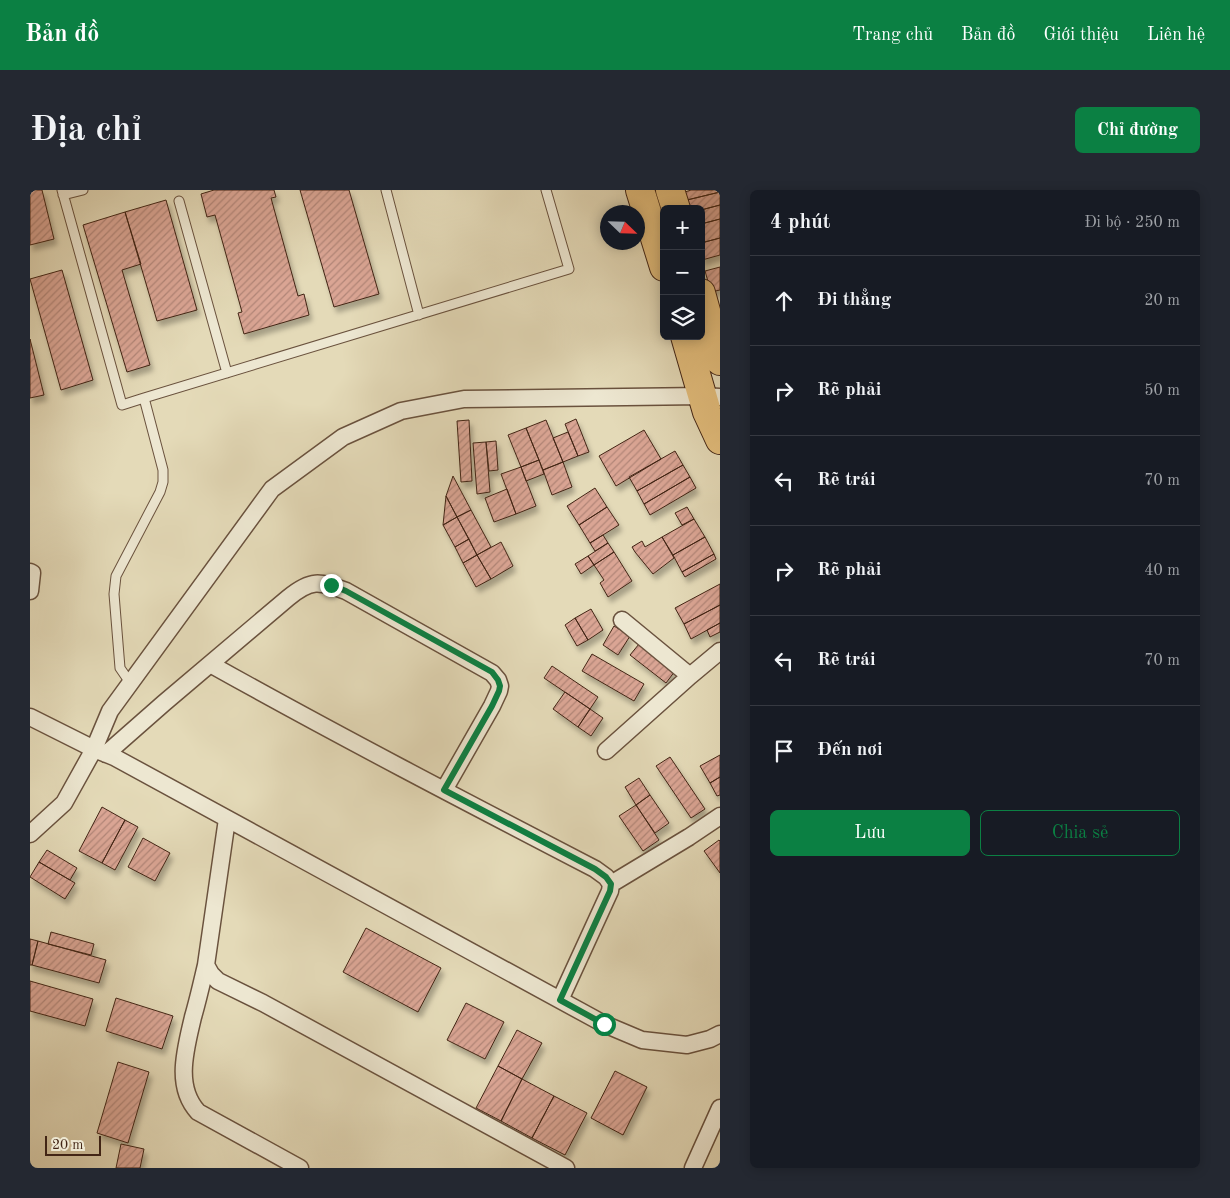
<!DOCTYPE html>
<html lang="vi">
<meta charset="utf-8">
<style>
body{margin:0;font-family:"Old Standard TT",serif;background:#242831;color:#f1f3f6}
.controls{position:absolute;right:15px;top:15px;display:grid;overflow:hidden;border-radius:8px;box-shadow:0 2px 12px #0003}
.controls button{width:45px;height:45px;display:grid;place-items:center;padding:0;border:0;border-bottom:1px solid #363941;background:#171b24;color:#f1f3f6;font:25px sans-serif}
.compass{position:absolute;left:570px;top:15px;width:45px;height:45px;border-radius:50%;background:#171b24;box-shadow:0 2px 12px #0003;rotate:113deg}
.scale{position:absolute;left:15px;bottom:12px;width:56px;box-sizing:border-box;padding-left:5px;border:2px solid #422515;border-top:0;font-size:14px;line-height:18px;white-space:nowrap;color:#422515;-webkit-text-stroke:4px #ede7d1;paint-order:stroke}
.stop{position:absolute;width:15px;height:15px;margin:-11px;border:4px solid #0b8043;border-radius:50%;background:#fff}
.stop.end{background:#0b8043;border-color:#fff;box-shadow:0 1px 5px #0008}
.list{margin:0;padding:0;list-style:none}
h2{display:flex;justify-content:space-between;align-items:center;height:65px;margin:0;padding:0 20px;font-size:21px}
h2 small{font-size:16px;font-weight:400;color:#9ea1a6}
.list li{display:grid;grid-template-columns:32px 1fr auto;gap:15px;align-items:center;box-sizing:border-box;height:90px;padding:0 20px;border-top:1px solid #363941}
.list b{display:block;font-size:19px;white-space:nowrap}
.list em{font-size:16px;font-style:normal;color:#9ea1a6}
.actions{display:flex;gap:10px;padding:15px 20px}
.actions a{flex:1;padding:11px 0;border:1px solid #0b8043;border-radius:8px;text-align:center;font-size:18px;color:#0b8043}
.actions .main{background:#0b8043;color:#fff}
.icon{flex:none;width:28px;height:28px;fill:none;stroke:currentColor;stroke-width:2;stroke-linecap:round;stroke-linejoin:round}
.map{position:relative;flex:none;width:690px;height:978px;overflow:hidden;border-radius:8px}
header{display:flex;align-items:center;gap:30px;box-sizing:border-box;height:70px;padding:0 25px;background:#0b8043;color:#fff}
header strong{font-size:24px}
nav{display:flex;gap:28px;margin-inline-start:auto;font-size:18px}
.intro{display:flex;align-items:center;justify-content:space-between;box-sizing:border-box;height:120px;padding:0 30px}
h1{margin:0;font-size:35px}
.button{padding:12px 22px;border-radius:8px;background:#0b8043;color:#fff;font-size:18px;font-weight:700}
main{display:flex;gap:30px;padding:0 30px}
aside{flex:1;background:#171b24;border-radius:8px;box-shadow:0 2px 12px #0003}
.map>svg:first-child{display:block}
</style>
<header>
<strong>Bản đồ</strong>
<nav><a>Trang chủ</a><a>Bản đồ</a><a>Giới thiệu</a><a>Liên hệ</a></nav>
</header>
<div class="intro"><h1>Địa chỉ</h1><a class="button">Chỉ đường</a></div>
<main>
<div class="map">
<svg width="690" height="978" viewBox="0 0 690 978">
<defs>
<pattern id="building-hatch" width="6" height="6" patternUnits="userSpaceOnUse" patternTransform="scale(1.25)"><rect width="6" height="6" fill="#daa594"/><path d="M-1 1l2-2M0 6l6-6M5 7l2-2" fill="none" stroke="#b28678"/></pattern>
<filter id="shadow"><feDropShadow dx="3" dy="5.5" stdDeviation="2.5" flood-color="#0004"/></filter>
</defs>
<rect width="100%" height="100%" fill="#e4dab8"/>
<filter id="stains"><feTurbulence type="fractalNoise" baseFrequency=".004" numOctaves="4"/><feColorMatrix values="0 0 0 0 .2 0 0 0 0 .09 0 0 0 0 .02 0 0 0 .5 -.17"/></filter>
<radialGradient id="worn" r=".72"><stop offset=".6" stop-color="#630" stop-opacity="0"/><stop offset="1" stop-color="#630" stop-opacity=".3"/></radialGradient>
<path fill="url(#building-hatch)" stroke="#422515" filter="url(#shadow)" d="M0 0H12L24 49 0 55Z
M184 0H244L246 7 241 8 268 106 274 104 279 125 214 144 208 123 212 122 185 25 177 27 171 4Z
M270 0H319L349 104 304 117Z
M661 0H690V2L657 10 655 2Z
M690 2V15L671 20V19H659L657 10Z
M136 10 167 120 127 131 95 22Z
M690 15V29L671 34V20Z
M95 22 111 74 92 80 120 175 97 182 53 35Z
M690 29V48L671 53V34Z
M690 48V65L672 70 671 53Z
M690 77V100L681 102 675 81Z
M32 80 63 190 31 200 0 89Z
M0 149 14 205 0 208Z
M546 229 559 262 548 266 535 234Z
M439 230 442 291 431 292 427 231Z
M516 230 533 272 513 280 496 238Z
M496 238 509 270 491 277 478 245Z
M614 240 631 269 586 296 569 266Z
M538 242 548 266 533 272 523 248Z
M466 251 468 280 459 281 456 252Z
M456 252 460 302 447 304 443 253Z
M645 261 653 275 607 301 599 287Z
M509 270 514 284 496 291 491 277Z
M533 272 542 297 522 305 513 280Z
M653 275 660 287 614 314 607 301Z
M491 277 506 316 486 324 471 284Z
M423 286 441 320 427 327 416 306Z
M660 287 666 298 620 325 614 314Z
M565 298 577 317 549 335 537 316Z
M477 299 486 324 464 332 455 308Z
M416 306 427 327 413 335Z
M577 317 589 335 560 353 549 335Z
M657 317 664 329 652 335 645 323Z
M441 320 461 357 447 365 427 327Z
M427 327 439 349 425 357 413 335Z
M664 329 675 347 643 365 632 347Z
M573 345 578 353 565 361 560 353Z
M632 347 644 368 623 384 605 362 602 357 612 351 615 357Z
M675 347 684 364 652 382 643 365Z
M439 349 447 365 433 373 425 357Z
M471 352 483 376 461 389 447 365Z
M578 353 584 362 564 375 558 366Z
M584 362 602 391 578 407 570 393 574 390 564 375Z
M684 364 686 369 655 387 652 382Z
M447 365 461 389 446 397 433 373Z
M558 366 564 375 551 384 545 374Z
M690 394V415L654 434 645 418Z
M690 415V433L661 449 654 434Z
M561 419 573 440 558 450 545 428Z
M545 428 558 450 547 456 535 435Z
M690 433V442L680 447 677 440Z
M584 436 600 446 588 465 573 455Z
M609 454 645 481 636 493 600 465Z
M562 464 614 494 604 511 552 481Z
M522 476 568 507 560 519 514 488Z
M535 502 560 519 548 537 523 519Z
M560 519 573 528 561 546 548 537Z
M690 565V587L680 593 670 576Z
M640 567 675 619 661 628 626 576Z
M690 587V605L687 606 680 593Z
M609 588 620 605 606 615 595 597Z
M620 605 639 633 625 643 606 615Z
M606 615 629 650 613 661 589 626Z
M72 617 95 630 72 673 49 661Z
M95 630 108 637 85 680 72 673Z
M113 648 140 663 125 691 98 677Z
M689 650 690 651V683L674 661Z
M17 660 47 678 40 690 9 672Z
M9 672 45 693 35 709 0 687Z
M336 738 411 778 388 822 313 782Z
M21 742 64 754 61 765 18 754Z
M0 749 8 751 2 775H0Z
M8 751 76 770 69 793 2 775Z
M0 791 63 809 55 836 0 821Z
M86 808 143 826 132 859 76 841Z
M436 813 474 832 455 869 417 850Z
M487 840 512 853 492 889 468 876Z
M88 872 119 882 98 953 67 943Z
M468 876 492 889 471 931 446 918Z
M585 881 617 897 593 945 561 928Z
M492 889 524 906 502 948 471 931Z
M524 906 557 923 535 965 502 948Z
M91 954 114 959 110 978H86Z"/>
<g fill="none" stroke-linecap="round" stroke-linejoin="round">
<defs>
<path id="lane" d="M32 0 92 215 114 208
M356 0 389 125
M33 5 53 0
M149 11 197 183
M101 494 90 478 84 404 86 386 130 302 133 292V280L114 208 539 79 516 0"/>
<path id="street" d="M0 382 2 383 0 401
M592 430 660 486
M180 474C307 545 436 612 565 679L576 687 581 694 580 701 530 810
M0 527 64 559 84 567 574 834 612 850 657 855 680 849 690 844
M576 561 660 486 690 461
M76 564 134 513 258 408C281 389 289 391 316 401L462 483 468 490 470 496 469 501 462 516 414 600
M197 629 176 775 181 784 188 791 233 813 536 978
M0 644 34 613 64 559 80 521 242 299 313 247 371 221 434 209 673 206 690 207
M581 694 659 647 690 626
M176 775C172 792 168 810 163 827 156 858 144 896 168 922L270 978
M663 978 690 918"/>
<path id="highway" d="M610 0 634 77
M640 0 646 19
M671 103 690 171
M655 146 677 222 690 250"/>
</defs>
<use href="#lane" stroke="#6a523e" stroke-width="11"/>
<use href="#street" stroke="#6a523e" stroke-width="19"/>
<use href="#highway" stroke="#422515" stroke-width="30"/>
<use href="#lane" stroke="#ede7d1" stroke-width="9"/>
<use href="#street" stroke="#ede7d1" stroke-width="16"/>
<use href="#highway" stroke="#e2bd7c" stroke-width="28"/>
</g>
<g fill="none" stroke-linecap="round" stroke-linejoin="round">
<path stroke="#0b8043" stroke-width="6" d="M301 395 316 401 462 482 468 490 470 496 469 501 462 516 414 600 565 679 576 687 581 694 580 701 530 810 574 834"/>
</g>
<rect width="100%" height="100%" filter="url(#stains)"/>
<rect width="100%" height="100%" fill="url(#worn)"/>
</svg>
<div class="controls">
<button>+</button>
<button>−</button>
<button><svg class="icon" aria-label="layers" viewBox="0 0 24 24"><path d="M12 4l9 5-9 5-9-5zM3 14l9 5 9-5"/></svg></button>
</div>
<svg class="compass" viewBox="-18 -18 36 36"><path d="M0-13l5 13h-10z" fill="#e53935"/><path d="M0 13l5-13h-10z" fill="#9ea1a6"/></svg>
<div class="scale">20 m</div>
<div class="stop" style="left:574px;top:834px"></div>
<div class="stop end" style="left:301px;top:395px"></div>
</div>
<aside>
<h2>4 phút<small>Đi bộ · 250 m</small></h2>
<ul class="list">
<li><svg class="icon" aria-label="ahead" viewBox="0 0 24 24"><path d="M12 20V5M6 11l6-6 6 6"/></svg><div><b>Đi thẳng</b></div><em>20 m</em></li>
<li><svg class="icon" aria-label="right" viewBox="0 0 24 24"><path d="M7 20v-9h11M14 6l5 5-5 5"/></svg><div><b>Rẽ phải</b></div><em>50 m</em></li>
<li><svg class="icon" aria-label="left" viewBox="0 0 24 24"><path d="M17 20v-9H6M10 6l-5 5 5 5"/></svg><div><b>Rẽ trái</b></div><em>70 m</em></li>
<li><svg class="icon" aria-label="right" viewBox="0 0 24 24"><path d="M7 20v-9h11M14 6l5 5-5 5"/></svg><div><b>Rẽ phải</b></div><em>40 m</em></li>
<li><svg class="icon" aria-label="left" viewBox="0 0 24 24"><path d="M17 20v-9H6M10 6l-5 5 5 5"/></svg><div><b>Rẽ trái</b></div><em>70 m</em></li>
<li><svg class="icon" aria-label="arrive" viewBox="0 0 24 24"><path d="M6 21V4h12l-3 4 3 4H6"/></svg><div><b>Đến nơi</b></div></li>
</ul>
<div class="actions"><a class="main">Lưu</a><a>Chia sẻ</a></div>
</aside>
</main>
